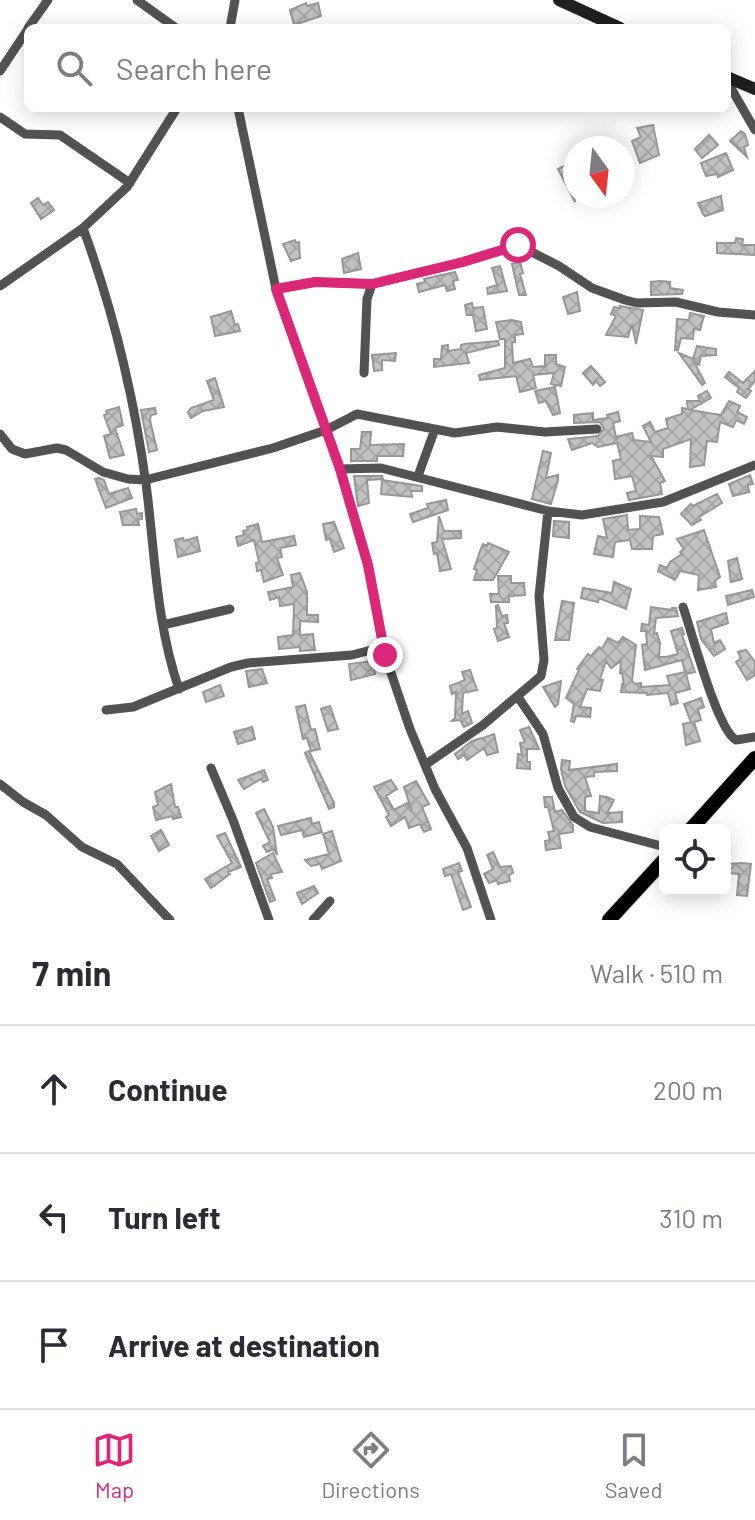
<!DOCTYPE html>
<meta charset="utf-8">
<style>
body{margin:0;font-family:Barlow,sans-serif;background:#f2f2f3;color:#2b2b33}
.controls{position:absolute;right:24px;bottom:24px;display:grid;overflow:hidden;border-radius:12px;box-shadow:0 4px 20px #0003}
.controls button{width:72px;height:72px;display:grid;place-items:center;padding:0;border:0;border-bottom:2px solid #e1e1e2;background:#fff;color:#2b2b33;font:40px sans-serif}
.compass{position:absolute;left:563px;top:136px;width:72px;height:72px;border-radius:50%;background:#fff;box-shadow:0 4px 20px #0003;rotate:165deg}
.stop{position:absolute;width:24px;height:24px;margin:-18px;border:6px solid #db2777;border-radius:50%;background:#fff}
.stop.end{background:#db2777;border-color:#fff;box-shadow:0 2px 8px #0008}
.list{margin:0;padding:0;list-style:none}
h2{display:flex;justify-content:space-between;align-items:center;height:104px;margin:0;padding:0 32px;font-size:34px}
h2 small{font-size:26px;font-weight:400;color:#7c7c81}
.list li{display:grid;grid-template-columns:52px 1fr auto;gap:24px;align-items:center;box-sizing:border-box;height:128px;padding:0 32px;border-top:2px solid #e1e1e2}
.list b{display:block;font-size:30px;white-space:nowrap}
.list em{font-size:26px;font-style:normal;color:#7c7c81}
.icon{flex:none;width:44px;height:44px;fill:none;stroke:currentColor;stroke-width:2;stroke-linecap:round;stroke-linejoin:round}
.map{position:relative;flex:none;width:755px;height:920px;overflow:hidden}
.search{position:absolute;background:#fff;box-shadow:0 4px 20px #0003;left:24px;right:24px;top:24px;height:88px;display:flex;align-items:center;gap:20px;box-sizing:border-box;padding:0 28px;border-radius:12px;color:#7c7c81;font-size:30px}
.sheet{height:488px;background:#fff}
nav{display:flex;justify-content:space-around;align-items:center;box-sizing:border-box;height:112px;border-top:2px solid #e1e1e2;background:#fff;font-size:22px;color:#7c7c81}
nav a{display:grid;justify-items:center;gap:4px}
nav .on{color:#db2777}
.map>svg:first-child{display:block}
</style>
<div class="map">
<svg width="755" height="920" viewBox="0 0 755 920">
<defs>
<pattern id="building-cross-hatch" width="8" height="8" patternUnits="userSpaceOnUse" patternTransform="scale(2)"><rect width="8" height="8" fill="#c2c2c2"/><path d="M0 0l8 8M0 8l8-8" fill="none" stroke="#a5a5a5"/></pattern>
</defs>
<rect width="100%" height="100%" fill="#fff"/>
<path fill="url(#building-cross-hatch)" stroke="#969696" stroke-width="2" d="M306 3 307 6 318 3 321 16 294 25 290 10Z
M653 125 659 155 640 163 632 141 641 137 637 128Z
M741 131 745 134 748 145 744 147 747 157 730 141Z
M709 135 718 145 702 158 695 149Z
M726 153 733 170 718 177 717 174 706 176 701 163Z
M570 163 575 171 569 174 575 183V202L558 169Z
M721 196 723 210 705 216 703 214 698 203Z
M38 198 43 205 48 202 54 210 41 219 31 203Z
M736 238 743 239 742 245H755V255L717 253V243H735Z
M295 240 296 243 299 242 300 258 291 261 283 244Z
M358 253 361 269 344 273 342 259Z
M520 262 523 273 520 274 526 295H519L512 264Z
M500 266 507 291 488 294 487 288 497 285 492 268Z
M455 272 458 280 453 281 455 289 447 291 445 285 419 292 417 284 425 282 424 279Z
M661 281 670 282V288L683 290 682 294 651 295V282Z
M577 292 580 311 568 314 563 297Z
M472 303 473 308 483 307 487 329 476 331 473 315H467L465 305Z
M620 306 643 310 636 344 632 324 628 337 606 335 616 316 611 314 614 307 620 308Z
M231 311 235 325 238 324 240 331 215 336 211 317Z
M690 313 704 316 700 330 694 329 693 339 681 338 678 350H675L677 319 689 320Z
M512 320 521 322 523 334 515 335V342H512L513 363 530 359 533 367 545 366V355H556V364L565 367 561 386 551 384 554 373 533 375 536 388 520 392 516 376 480 380 479 375 505 368V339H500L496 322Z
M498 341 499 345 466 353 469 363 434 367V359H441L442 346 448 345V351L461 349V345L464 344Z
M697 346 716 349V355L701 356 699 365 694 362 705 383 702 385 679 353 693 359Z
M396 353 395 361 382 360V370L374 371 372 355Z
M591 366 605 382 600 386 596 381 593 385 583 373Z
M755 371V381L748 389 751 391 746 398 737 392 739 388 725 377 729 372 743 383Z
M215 378 224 407 203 411 191 418 188 412 191 408 214 400 207 381Z
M555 387 560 413 553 415 546 401 539 403 535 391Z
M707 391 711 398 690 410 721 415 729 401 740 406 737 412 747 417 744 424 736 420 733 427 720 422 717 442 707 441 704 465 690 467 691 439 663 449V457L651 456 665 481 660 483 662 494 629 500 627 493 636 491 632 476 615 479 613 461 621 459 617 443 598 447 592 443 572 450 568 439 598 436 604 429 600 422 574 423V415L593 413V420L608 418 607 415 618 412 620 421 613 423 616 437 632 433 634 440 651 442 643 426 650 422 655 432 668 428 666 419 682 414V408L688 409 687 401H700L698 396Z
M119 407 123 425 115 428 124 455 110 458 104 436 111 434 104 415 107 414 106 411Z
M155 408 156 414 151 415 150 420 157 450 149 452 141 410Z
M362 432H371L370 445 404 444 403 456H377V461H351V449H360Z
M543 451 551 453 546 478 558 475V480L551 504 532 499Z
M750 475 753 484 748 485 749 492 733 496 729 484Z
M354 476H382L383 479 367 480 369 503 358 506Z
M99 478 104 480 109 494 128 488 132 498 106 508 95 479Z
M382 480 422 486V491H411L412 497 381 494Z
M717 494 722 503 699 517 701 520 692 525 681 514 691 504 693 506Z
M446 500 448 510 413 522 410 514 428 508 427 504Z
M136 509 137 514 142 513V519L138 520 139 525H123L120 512Z
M627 515 628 530 640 529V516L659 517 663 534 653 536 652 549H632L630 540 615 542 613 557 594 554 598 536 607 538 603 519Z
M439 516 444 531H461V538L442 539 451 569 440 571 437 553 434 554 432 543 437 542Z
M554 521 569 522V538L553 536Z
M334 522 344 548 334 552 330 539 326 540 323 524Z
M258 524 262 542 294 536 296 545 280 548 282 557 277 558 283 575 264 582 261 570 257 571 256 563 259 562 254 540 238 546 236 537 244 535 243 531 248 530 247 527Z
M704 530 720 577 715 581 716 587 698 590 699 575 680 571 675 580 658 571 660 565 667 568 670 562 682 554 680 552 684 549 677 539Z
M197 537 200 551 178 557 175 540 183 538 184 541Z
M488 543 509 552 493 580H474L477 570 474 569 480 551 483 544 487 546Z
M737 558 742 579 731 582 728 561Z
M300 573 307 592V615H318V622L300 621V635L313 634 315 650 300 651V647L279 649 278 637 293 635 294 604 280 606 279 597 270 600 268 592 293 587 291 575Z
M498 576H511V583H524L525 595 509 596V602H491L490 594H499Z
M614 582 631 589 626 609 599 598 598 602 581 598 583 588 612 593Z
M752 590 754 597 728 605 726 596Z
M562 601 574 603 569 640H555Z
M498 605 502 616 507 615 508 623H504L509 637 498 641 494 629 497 628 496 606Z
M651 607 672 610V608H676L678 616 656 618 654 634 657 633 660 643 659 657H666L678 654 671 631 682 628 684 634 682 635 695 672 686 674 690 689 675 693 678 703 671 705 668 693 647 695V693L621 692 622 684 624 685 622 673H620L621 661 611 668 606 661 600 679 603 680 600 691 587 689 580 707 591 708 590 717 576 716 574 722 571 721 574 704 566 698 579 670 577 669 588 654 591 656 599 647 602 649 608 638 618 643 623 637 636 645 632 681 635 684 641 683V687L670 685 667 676 685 672 682 660 645 670 642 645 647 644 646 631H641L642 624 649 625Z
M726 613 728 623 711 629 714 643 720 640 725 649 714 656 701 639 697 622Z
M746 650 755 662V675L747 680 736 662 741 658 738 652Z
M373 661 375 674 351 680 349 664Z
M262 669 267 683 249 687 246 671Z
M470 670 477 690 463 693 462 714 468 711 472 723 464 727 460 720 452 721 455 718 456 692 452 694 450 686 465 680 462 672Z
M561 681 558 704 555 707 543 687Z
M220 685 224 696 206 702 203 692Z
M701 698 704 707 698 709 701 720 694 722 700 741 686 745 683 724 691 722 684 704Z
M305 705 311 730 315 729 320 749 311 751 307 738 303 739 296 707Z
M330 706 338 729 328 731 321 709Z
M252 727 255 739 238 744 234 732Z
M529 727 539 749H527V762H530V769L517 768 518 754 522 755 520 743 525 742 520 730Z
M494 734 498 752 487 755 484 748 467 760 464 755 458 759 455 754 472 741 482 738 484 741 483 738Z
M309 751 334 803V807L329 809 305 753Z
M562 760 570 761 569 770 617 764V771L594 772V776L585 777 591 796 585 797V811L599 813 600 796 607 797 614 800 607 813 622 812V822L603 823 580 812 565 786 561 769Z
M264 770 268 780 263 782 261 779 244 789 238 780Z
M391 780 397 789 386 796 394 810 407 803 412 811 404 787 416 781 429 804 422 807 431 829 424 832 420 824 409 828 405 817 391 826 386 817 389 815 374 787Z
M171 784 175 807H178L181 817 173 819 172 816 156 820 153 807 158 805 155 792Z
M544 797H552L555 812 562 810 573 825V832L559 834 561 848 546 850 545 841 550 840 548 832 554 831 548 807H545Z
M264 809 273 827 277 855 274 849 267 852 263 846 270 842 256 813Z
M311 818 312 824 319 822 322 832 304 837 302 830 281 835 278 826Z
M161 830 169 845 159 851 151 836Z
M332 831 341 861 322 869 320 864 311 866 305 860 329 854 323 834Z
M225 833 241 867 228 872 230 874 211 888 205 879 232 863 217 836Z
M493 852 500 867 511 866 513 873 509 875 510 881 498 884 497 880 489 883 484 874 493 869 487 855Z
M273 853 282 872 271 874 272 878 267 879 275 900 270 902 256 863Z
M459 863 462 871 458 872 471 907 463 910 451 874 445 876 443 869Z
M741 863 751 864 747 896 737 895 739 874 728 873 729 864Z
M314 886 318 893 302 904 297 893Z"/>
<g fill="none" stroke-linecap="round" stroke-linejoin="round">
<defs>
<path id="primary" d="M690 830 755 758
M609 920 665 859"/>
</defs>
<use href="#primary" stroke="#dbdbdb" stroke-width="16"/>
<path stroke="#525252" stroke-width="9" d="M137 0 176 28
M28 28 48 0
M230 28 235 0
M0 71 28 29
M727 81 755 130
M238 108 276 289 340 469 368 565 385 655 410 729 435 789 467 848 491 920
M0 117 25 134 60 135 130 183
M83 228C113 310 134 397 146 484 155 552 156 623 179 689
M0 286 83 228 127 187 177 108
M276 289 315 282 372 284 463 262 518 245 559 266 592 288 625 300 637 303 676 302 718 312 755 315
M364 373 367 299 372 284
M0 434 12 449 25 454 57 448 66 450 103 472 128 479 145 480 273 448 326 430 357 414 455 433 497 427 545 432 597 429
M340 469 381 468 548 511 582 515 663 502 755 465
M418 476 435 429
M683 607C692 632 717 730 736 740L755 737
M163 625 230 609
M518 697 543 734 558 788 574 817 590 827 665 847
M106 710 133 707 231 667 248 663 352 655 383 647
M425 765 483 725 541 676 544 660 539 596 548 511
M211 768 233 820 269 920
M0 784 23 802 46 815 82 847 117 864 170 920
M313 920 330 901"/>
<path stroke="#1f1f1f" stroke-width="12" d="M559 0 620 28
M727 77 755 89"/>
<use href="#primary" stroke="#000" stroke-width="14"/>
</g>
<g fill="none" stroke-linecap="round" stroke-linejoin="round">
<path stroke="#db2777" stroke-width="10" d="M385 655 368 565 340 469 276 289 315 282 372 284 463 262 518 245"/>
</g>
</svg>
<div class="controls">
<button><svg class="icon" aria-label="locate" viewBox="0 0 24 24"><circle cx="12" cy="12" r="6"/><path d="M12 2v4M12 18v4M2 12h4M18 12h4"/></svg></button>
</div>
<svg class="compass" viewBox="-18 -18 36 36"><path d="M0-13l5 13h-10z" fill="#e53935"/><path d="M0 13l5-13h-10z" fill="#7c7c81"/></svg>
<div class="stop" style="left:518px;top:245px"></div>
<div class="stop end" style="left:385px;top:655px"></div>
<div class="search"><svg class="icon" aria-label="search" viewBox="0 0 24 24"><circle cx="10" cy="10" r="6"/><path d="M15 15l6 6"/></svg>Search here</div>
</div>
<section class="sheet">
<h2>7 min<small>Walk · 510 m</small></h2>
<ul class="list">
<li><svg class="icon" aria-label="ahead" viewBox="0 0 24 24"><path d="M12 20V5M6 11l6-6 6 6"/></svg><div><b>Continue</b></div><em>200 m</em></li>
<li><svg class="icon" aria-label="left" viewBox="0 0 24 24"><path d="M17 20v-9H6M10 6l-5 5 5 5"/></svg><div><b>Turn left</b></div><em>310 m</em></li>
<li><svg class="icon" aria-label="arrive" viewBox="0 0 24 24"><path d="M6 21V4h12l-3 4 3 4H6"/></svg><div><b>Arrive at destination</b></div></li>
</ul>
</section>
<nav>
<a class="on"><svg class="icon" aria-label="map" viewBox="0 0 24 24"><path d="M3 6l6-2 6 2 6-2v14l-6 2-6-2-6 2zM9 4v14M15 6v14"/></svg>Map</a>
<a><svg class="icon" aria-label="directions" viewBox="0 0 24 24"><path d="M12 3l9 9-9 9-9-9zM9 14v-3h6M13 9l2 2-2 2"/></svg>Directions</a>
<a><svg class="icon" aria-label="saved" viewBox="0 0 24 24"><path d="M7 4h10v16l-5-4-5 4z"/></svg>Saved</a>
</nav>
